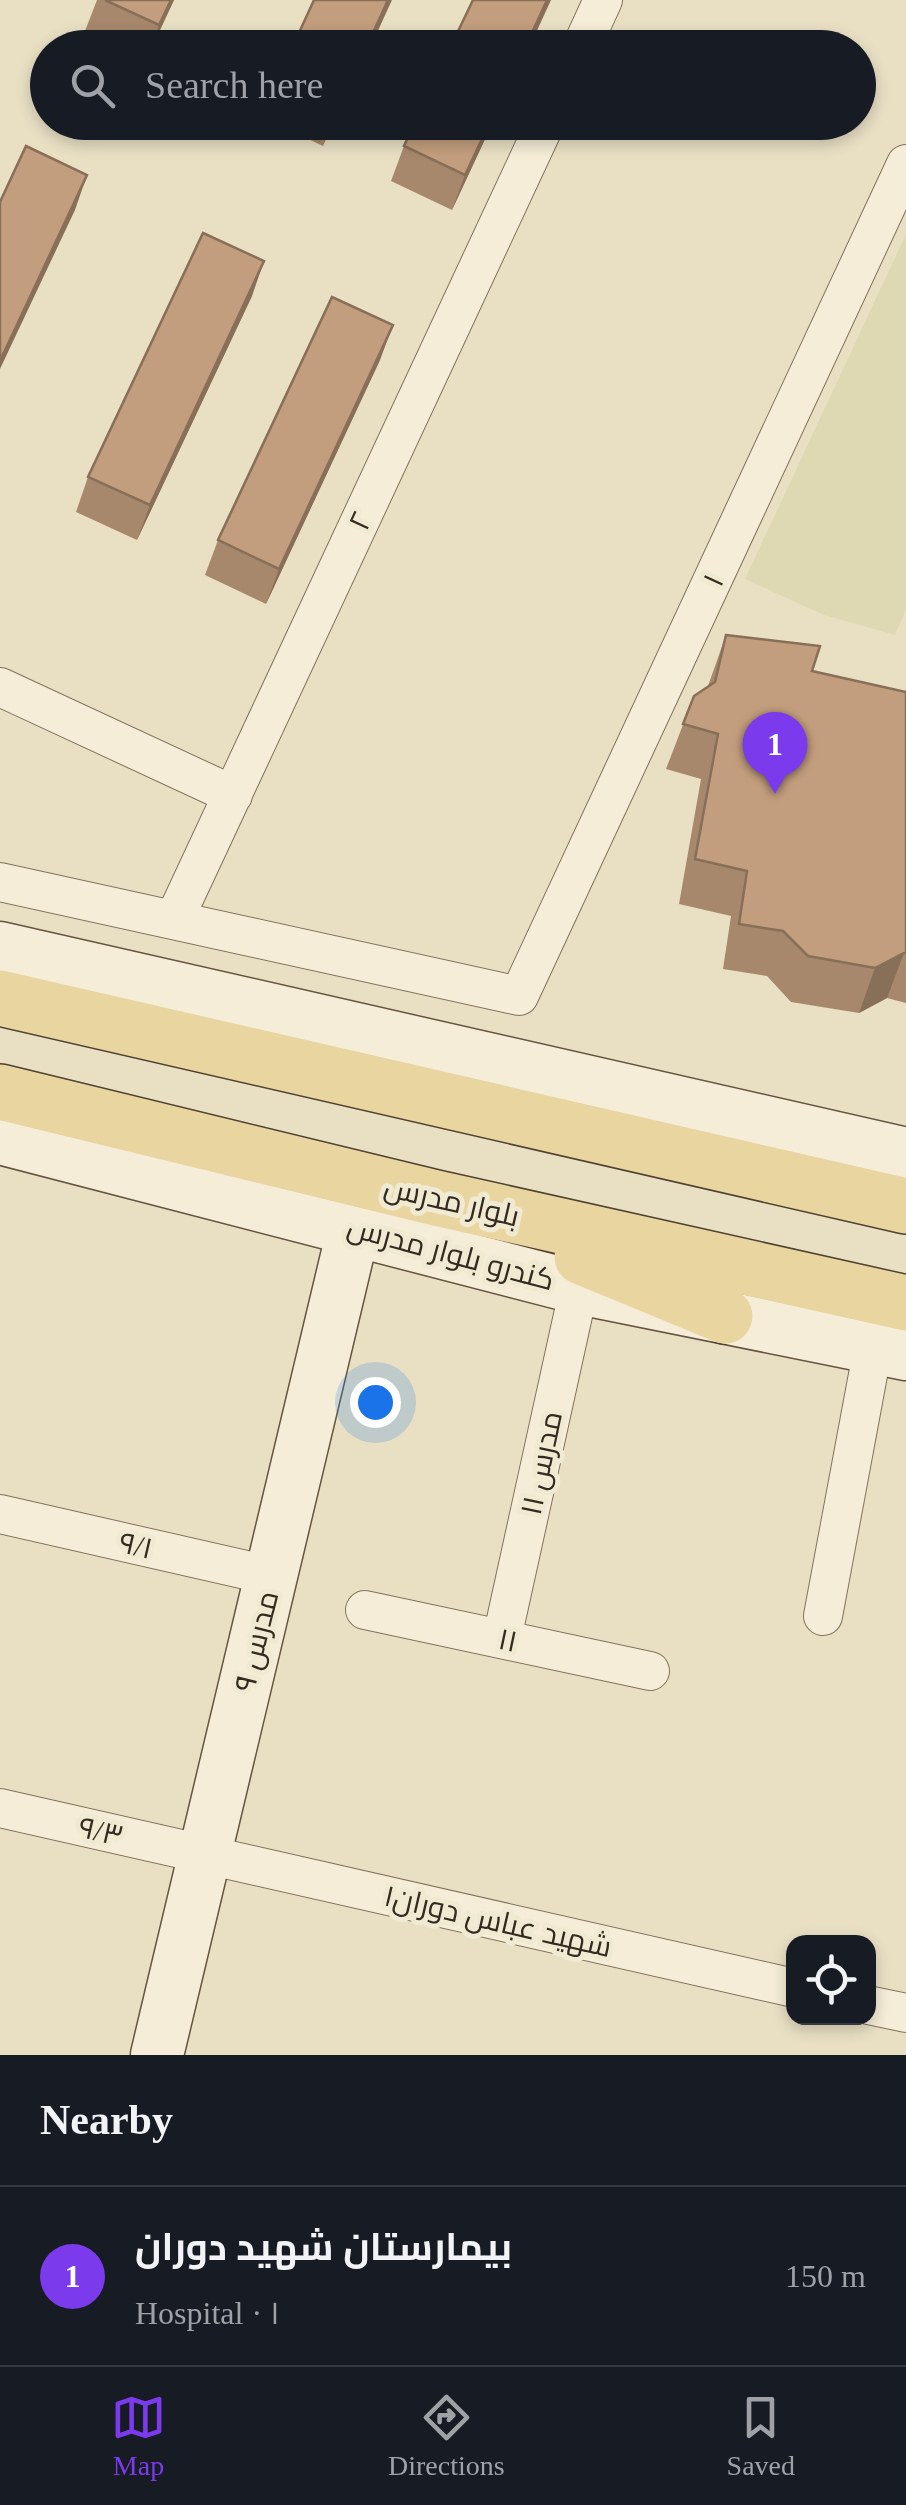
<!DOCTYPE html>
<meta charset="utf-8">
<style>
body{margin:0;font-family:"Times New Roman",Cairo,serif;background:#242831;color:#f1f3f6}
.controls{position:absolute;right:30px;bottom:30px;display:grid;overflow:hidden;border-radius:20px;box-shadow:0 5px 15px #0003}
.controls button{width:90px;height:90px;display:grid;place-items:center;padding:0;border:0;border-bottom:2px solid #363941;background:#171b24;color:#f1f3f6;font:50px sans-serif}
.you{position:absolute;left:375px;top:1402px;width:35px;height:35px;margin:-25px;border:8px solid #fff;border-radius:50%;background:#1a73e8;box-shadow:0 0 0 15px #1a73e833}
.badge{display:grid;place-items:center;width:65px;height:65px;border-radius:50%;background:#7c3aed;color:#fff;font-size:32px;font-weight:700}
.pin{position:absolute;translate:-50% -82px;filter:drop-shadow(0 2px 5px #0008)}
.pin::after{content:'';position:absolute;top:52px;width:35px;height:30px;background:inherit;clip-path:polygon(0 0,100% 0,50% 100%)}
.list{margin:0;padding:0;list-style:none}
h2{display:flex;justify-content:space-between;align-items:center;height:130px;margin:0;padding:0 40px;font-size:42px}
h2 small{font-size:32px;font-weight:400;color:#9ea1a6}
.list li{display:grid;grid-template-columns:65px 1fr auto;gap:30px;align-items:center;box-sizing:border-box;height:180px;padding:0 40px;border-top:2px solid #363941}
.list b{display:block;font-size:38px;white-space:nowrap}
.list p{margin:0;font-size:32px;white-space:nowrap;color:#9ea1a6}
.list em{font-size:32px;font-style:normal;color:#9ea1a6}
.icon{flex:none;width:55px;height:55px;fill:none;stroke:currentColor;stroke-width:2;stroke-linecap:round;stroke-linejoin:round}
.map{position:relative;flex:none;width:906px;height:2055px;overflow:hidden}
.search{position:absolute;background:#171b24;box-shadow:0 5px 15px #0003;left:30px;right:30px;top:30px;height:110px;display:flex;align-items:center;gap:25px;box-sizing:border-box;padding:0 35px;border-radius:55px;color:#9ea1a6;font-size:38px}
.sheet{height:310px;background:#171b24}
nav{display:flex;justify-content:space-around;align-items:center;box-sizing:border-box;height:140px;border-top:2px solid #363941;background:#171b24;font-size:28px;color:#9ea1a6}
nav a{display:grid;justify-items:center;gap:5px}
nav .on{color:#7c3aed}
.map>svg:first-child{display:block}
</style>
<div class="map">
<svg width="906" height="2055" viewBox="0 0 906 2055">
<rect width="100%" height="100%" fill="#e9e0c4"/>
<path fill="#ded9b3" d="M906 234V610L895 635 824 615 745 579Z"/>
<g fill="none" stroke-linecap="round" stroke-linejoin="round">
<defs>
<path id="street" d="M581 48 603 0
M0 687 233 795
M0 882 519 996 906 164
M174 920 546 122
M0 1514 272 1576
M365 1610 650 1671
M823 1616 873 1348
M502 1638 579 1288
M0 1808 794 1988
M868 2005 906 2013"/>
<path id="secondary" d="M0 948 906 1154
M0 1138 579 1288 906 1354
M157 2055 354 1227"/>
<path id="primary" d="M0 998 906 1206
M0 1092 436 1198 906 1303
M582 1257 725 1316"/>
</defs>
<use href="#street" stroke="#82725d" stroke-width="40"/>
<use href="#secondary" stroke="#645440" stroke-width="55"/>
<use href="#primary" stroke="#504130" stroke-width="58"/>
<use href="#street" stroke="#f5edd7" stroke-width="38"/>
<use href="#secondary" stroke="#f5edd7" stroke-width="52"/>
<use href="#primary" stroke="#e9d5a0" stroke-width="55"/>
</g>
<path fill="#a8886c" d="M97 0H174L152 48H120L85 31Z
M273 122H334L323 146Z
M493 122 452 210 391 181 404 146Z
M252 296 137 540 76 512 88 477Z
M380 360 266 604 205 575 218 540Z
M726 635 812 671 906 692V1003L887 998 859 1013 791 1002 767 976 723 969 731 916 679 904 701 779 666 769 694 696 708 686Z"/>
<path fill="#886f58" d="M171 0H174L151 48 159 25Z
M388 0H392L370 48H366Z
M547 0H551L529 48H525Z
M490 122H493L452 210 465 175Z
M87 175 75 210 0 369V361Z
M264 261 252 296 137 540 150 505Z
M393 325 380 360 266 604 279 569Z
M904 953 887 998 859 1013 875 968Z"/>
<path fill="#c39e7e" stroke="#886f58" stroke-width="2.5" d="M105 0H171L159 25Z
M314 0H388L366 48H292Z
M473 0H547L525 48H450Z
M415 122H490L465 175 404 146Z
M26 146 87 175 0 361V202Z
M203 233 264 261 150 505 88 477Z
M332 297 393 325 279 569 218 540Z
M726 635 820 646 812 671 906 692V953H904L875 968 808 956 783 931 739 924 747 871 695 859 718 734 683 724 694 696 715 682Z"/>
<g text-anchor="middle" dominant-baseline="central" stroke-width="10" stroke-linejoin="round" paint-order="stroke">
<g font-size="30" fill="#342a1f" stroke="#f1ead3">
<text transform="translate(360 521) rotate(-65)">۲</text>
<text transform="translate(713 580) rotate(-65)">۱</text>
<text transform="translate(452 1201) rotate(13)">بلوار مدرس</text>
<text transform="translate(451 1253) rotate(15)">کندرو بلوار مدرس</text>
<text transform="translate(541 1463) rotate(-78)">مدرس ۱۱</text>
<text transform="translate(136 1545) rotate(13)">۹/۱</text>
<text transform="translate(508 1640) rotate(12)">۱۱</text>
<text transform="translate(256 1641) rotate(-76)">مدرس ۹</text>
<text transform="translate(101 1831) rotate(13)">۹/۳</text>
<text transform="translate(498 1921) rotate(13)">شهید عباس دوران۱</text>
</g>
</g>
</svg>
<div class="controls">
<button><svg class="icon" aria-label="locate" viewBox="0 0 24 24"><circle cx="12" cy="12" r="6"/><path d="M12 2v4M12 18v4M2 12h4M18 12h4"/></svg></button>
</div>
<div class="you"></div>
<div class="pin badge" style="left:775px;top:794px">1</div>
<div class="search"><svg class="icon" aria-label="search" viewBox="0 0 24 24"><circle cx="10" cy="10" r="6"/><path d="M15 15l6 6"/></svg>Search here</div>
</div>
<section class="sheet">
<h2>Nearby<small></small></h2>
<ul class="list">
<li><span class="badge">1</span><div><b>بیمارستان شهید دوران</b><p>Hospital · ۱</p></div><em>150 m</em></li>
</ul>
</section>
<nav>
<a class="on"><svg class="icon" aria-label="map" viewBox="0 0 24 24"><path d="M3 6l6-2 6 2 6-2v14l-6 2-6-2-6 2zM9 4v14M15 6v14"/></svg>Map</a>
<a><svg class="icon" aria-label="directions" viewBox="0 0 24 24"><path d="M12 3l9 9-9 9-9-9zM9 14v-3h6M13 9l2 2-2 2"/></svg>Directions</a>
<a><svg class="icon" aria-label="saved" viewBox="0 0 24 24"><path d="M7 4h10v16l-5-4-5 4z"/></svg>Saved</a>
</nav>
